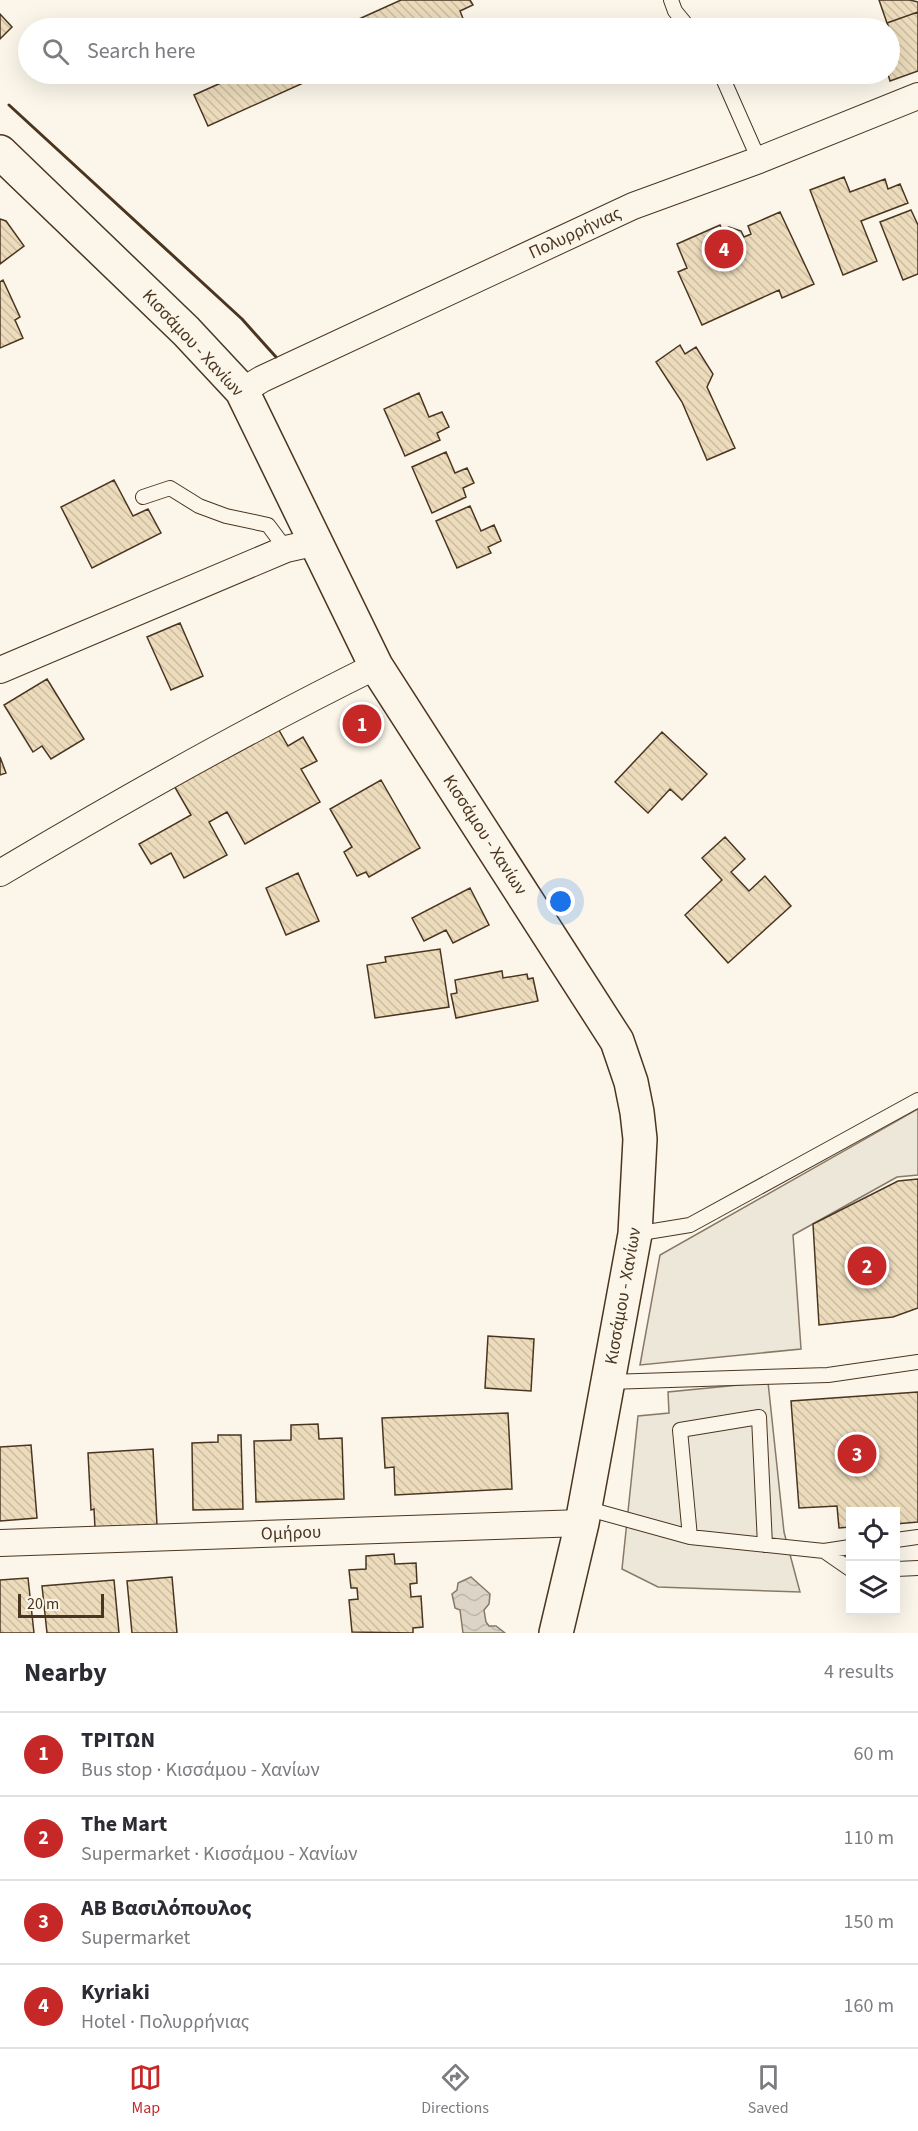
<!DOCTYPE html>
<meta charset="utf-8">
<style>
body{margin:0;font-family:"Source Sans 3",sans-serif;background:#f2f2f3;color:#2b2b33}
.controls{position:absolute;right:18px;bottom:18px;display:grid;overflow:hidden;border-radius:0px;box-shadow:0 6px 24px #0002}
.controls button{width:54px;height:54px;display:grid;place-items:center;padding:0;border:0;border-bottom:2px solid #e1e1e2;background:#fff;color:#2b2b33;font:30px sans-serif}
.scale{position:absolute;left:18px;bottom:15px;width:86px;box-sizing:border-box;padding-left:6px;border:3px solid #4a3520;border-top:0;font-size:16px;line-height:21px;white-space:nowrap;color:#4a3520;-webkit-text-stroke:4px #fbf6e9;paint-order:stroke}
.you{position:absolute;left:561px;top:902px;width:21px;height:21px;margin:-15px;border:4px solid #fff;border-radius:50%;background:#1a73e8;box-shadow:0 0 0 9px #1a73e833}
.badge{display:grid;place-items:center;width:39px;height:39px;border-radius:50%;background:#c62828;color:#fff;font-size:20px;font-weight:700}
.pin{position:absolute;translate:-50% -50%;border:3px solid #fff;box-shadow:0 2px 6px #0006}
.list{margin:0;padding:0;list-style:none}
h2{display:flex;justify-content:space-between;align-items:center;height:78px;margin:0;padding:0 24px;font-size:26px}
h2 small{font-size:20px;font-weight:400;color:#7c7c81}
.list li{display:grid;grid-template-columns:39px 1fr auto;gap:18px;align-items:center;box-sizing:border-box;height:84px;padding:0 24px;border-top:2px solid #e1e1e2}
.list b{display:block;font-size:22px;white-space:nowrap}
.list p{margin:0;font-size:20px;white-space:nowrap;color:#7c7c81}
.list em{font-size:20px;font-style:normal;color:#7c7c81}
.icon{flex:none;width:33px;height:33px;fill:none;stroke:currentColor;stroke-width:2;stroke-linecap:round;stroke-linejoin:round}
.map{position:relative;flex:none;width:918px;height:1633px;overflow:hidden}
.search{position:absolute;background:#fff;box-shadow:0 6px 24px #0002;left:18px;right:18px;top:18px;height:66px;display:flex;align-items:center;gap:15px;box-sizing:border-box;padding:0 21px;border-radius:33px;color:#7c7c81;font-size:22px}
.sheet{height:414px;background:#fff}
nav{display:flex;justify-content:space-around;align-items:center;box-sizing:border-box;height:84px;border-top:2px solid #e1e1e2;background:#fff;font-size:16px;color:#7c7c81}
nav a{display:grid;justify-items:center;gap:3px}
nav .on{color:#c62828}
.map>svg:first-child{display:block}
</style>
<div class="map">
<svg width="918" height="1633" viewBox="0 0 918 1633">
<defs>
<pattern id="water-waves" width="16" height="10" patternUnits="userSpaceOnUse" patternTransform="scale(1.5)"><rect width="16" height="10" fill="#dcd4c6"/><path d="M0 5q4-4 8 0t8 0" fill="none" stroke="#beb7aa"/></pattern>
<pattern id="building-back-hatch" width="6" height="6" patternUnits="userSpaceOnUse" patternTransform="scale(1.5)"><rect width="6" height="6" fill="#ecdcbc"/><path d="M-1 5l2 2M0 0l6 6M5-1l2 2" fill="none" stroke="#ccbda1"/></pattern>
</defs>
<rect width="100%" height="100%" fill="#fbf6e9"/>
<path fill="#ede7d9" stroke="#887966" stroke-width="1.5" d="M918 1109V1175L897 1177 793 1235 801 1349 640 1365 660 1255Z
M768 1382 784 1532 800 1592 658 1587 622 1569 638 1416 669 1413 668 1392Z"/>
<path fill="url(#water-waves)" stroke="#887966" stroke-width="1.5" d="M471 1577 490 1594 489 1604 484 1610 486 1622 489 1626H496L505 1633H463L460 1610 455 1608 452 1594 457 1590 458 1583Z"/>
<path fill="url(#building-back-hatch)" stroke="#4a3520" stroke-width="1.5" d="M401 0H470L473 5 460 11 464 21 447 28H435L432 23 421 28H339Z
M879 0H910L918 2V12L887 23Z
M918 12V71L890 81 888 74H890L891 33 887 23Z
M0 14 12 27 0 39Z
M241 74H323L208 126 194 95Z
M844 177 850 192 885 179 888 189 900 184 908 203 861 221 877 261 843 275 810 190Z
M911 210 918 225V274L903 280 880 222Z
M780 212 814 284 782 298 779 290 702 325 678 272 687 268 677 244 720 225 722 230 729 227 741 231 744 237 751 234 748 226Z
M0 219 6 221 24 246 0 264Z
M3 280 20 317 15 320 23 338 0 348V282Z
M680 345 685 354 696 347 713 374 707 387 735 448 707 460 682 402 656 362Z
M419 393 429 417 442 412 449 427 437 433 440 440 405 456 384 409Z
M446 452 455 473 467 468 474 483 463 488 466 497 432 513 412 467Z
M114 480 133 516 148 509 161 533 92 568 61 507Z
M470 506 481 531 494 525 501 541 488 547 491 553 457 568 436 521Z
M180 623 203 676 171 690 147 637Z
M47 679 84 739 51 759 42 746 33 752 4 705Z
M276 725 288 746 303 737 317 761 301 769 320 802 245 844 227 812 209 822 227 855 184 878 171 853 151 864 139 844 191 815 173 784Z
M662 732 707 774 682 800 670 789 648 813 615 782Z
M0 757 6 773 0 775Z
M381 780 420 848 369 877 366 872 357 876 344 852 352 847 330 809Z
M725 837 745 859 731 872 749 891 765 876 791 906 728 963 685 915 722 880 702 858Z
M298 873 319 921 286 935 266 888Z
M470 888 489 925 453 943 446 930 424 941 412 918Z
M440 949 449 1007 375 1018 367 965 386 962 385 957Z
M502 971 503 978 527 974 528 979 533 978 538 1001 456 1018 451 994 457 993 455 980Z
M918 1179V1308L893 1317 819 1325 813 1224 898 1181Z
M488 1336 534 1339 531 1391 485 1388Z
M918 1392V1522L896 1524V1512H850V1527L839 1528 837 1506 799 1508 791 1401Z
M508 1413 512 1489 395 1495 394 1467 385 1468 382 1418Z
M318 1424 319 1439 342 1438 344 1499 256 1502 254 1441 291 1440V1425Z
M218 1435H241L243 1509 193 1510 192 1443 218 1442Z
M31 1445 37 1518 0 1521V1447Z
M153 1449 157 1525 95 1528 94 1509 91 1510 88 1453Z
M394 1554 395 1564 416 1563 417 1583 410 1584 411 1597 421 1596 423 1627 413 1628V1633L352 1632 349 1600 358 1599 357 1588H351L349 1570 366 1569V1556Z
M172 1577 177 1633H132L127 1581Z
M28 1578 34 1633H0V1580Z
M114 1580 119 1633H47L42 1586Z"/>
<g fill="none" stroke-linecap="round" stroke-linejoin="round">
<defs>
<path id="service" d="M671 0 675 11 689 28
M721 74 759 160
M143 497 170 488 199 506 226 516 268 525 286 549
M635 1234 690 1225 918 1100
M608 1382 828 1375 918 1362
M585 1508 690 1537 824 1551 850 1547
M690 1537 680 1430 759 1417 765 1545
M896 1540 918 1537
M824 1551 850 1569
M896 1569 918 1568"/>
<path id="minor" d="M242 391 262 379 633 206 759 160 918 96
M0 670 286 549 317 542
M0 873C123 800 248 729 376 666
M0 1543 582 1523"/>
<path id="primary" d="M0 152 186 331 242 391 376 666 617 1041 631 1082 637 1112 640 1139 635 1234 582 1523 556 1633"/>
</defs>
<use href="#service" stroke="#4a3520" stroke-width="16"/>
<use href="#minor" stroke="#4a3520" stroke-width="28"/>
<use href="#primary" stroke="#4a3520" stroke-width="36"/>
<use href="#service" stroke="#fbf6e9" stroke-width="14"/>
<use href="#minor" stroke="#fbf6e9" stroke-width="26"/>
<use href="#primary" stroke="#fbf6e9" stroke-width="33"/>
<path stroke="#4a3520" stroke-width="3" d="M9 105 242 319 276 357"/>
</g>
<g text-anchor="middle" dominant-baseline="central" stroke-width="4.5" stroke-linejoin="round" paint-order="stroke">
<g font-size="18" fill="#4a3520" stroke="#fbf6e9">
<text transform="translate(575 233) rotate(-25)">Πολυρρήνιας</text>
<text transform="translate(193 343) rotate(47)">Κισσάμου - Χανίων</text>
<text transform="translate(485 835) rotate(57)">Κισσάμου - Χανίων</text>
<text transform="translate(623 1296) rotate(-80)">Κισσάμου - Χανίων</text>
<text transform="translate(291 1533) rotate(-2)">Ομήρου</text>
</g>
</g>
</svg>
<div class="controls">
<button><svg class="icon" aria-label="locate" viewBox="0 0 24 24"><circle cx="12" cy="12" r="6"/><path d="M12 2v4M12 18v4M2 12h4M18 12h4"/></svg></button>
<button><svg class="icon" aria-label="layers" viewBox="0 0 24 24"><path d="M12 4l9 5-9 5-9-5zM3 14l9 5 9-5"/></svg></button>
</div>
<div class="scale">20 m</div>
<div class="you"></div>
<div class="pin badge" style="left:362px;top:724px">1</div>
<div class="pin badge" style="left:867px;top:1266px">2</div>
<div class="pin badge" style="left:857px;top:1454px">3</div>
<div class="pin badge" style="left:724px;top:249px">4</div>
<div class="search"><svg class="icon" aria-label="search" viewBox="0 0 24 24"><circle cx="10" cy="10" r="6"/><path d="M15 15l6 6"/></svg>Search here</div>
</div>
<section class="sheet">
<h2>Nearby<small>4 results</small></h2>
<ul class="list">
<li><span class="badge">1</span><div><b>ΤΡΙΤΩΝ</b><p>Bus stop · Κισσάμου - Χανίων</p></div><em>60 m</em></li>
<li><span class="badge">2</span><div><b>The Mart</b><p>Supermarket · Κισσάμου - Χανίων</p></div><em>110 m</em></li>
<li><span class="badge">3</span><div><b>ΑΒ Βασιλόπουλος</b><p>Supermarket</p></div><em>150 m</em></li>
<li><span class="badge">4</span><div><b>Kyriaki</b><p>Hotel · Πολυρρήνιας</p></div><em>160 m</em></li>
</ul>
</section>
<nav>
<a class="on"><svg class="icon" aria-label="map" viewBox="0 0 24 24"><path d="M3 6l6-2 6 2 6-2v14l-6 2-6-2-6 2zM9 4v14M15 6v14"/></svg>Map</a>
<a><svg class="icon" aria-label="directions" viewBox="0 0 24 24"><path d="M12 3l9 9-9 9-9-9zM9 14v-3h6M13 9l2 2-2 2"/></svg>Directions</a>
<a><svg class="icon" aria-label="saved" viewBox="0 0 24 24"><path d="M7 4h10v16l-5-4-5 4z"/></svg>Saved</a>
</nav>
